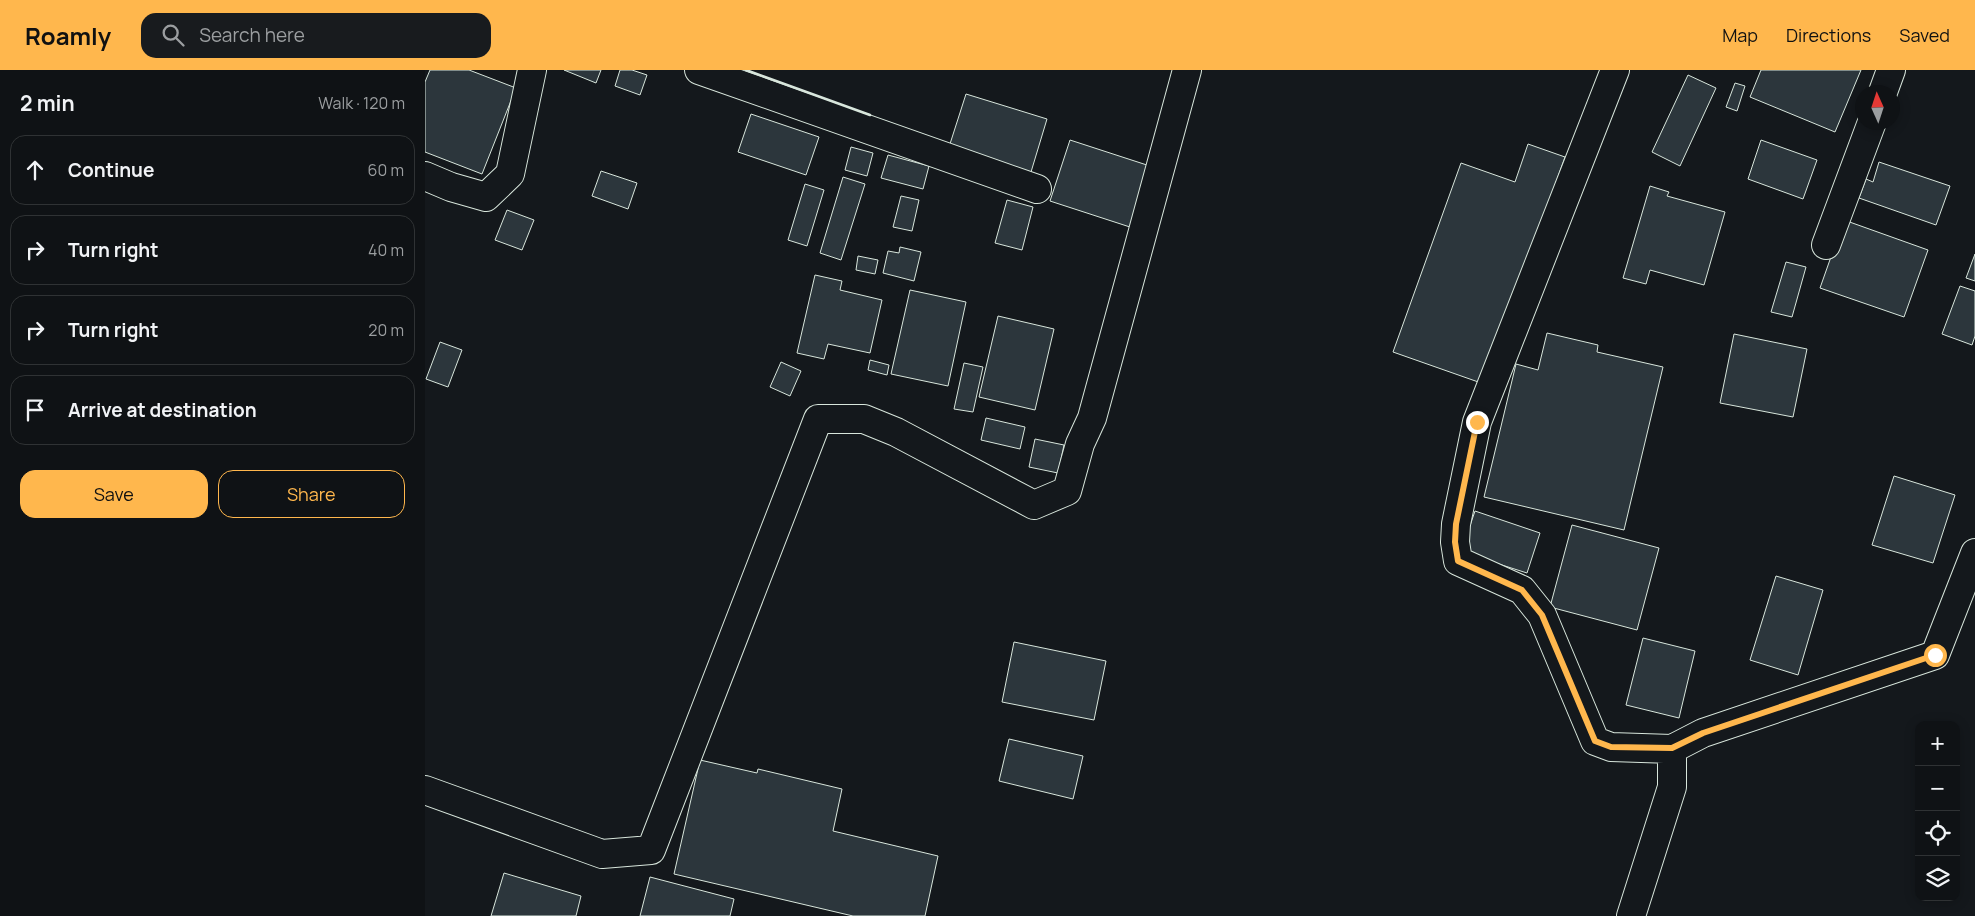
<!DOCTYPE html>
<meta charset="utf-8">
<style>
body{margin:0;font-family:Manrope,sans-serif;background:#181b1e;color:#f1f3f6}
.controls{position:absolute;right:15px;bottom:15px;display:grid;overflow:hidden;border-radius:10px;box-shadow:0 2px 12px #0003}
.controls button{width:45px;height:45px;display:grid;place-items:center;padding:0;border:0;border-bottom:1px solid #2f3234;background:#0f1215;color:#f1f3f6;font:25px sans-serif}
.compass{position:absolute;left:1430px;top:15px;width:45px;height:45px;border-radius:50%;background:#0f1215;box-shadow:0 2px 12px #0003;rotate:357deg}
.stop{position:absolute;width:15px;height:15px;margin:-11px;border:4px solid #ffb74d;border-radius:50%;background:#fff}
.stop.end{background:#ffb74d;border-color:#fff;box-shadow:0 1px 5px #0008}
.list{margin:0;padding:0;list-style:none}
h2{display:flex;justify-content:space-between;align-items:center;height:65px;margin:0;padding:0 20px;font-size:21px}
h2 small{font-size:16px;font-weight:400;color:#9b9ea0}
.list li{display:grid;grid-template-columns:32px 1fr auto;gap:15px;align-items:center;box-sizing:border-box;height:70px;margin:0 10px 10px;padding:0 10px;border:1px solid #2f3234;border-radius:15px}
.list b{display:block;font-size:19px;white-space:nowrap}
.list em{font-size:16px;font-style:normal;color:#9b9ea0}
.actions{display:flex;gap:10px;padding:15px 20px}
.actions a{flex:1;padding:11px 0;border:1px solid #ffb74d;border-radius:15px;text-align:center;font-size:18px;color:#ffb74d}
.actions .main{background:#ffb74d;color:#111}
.icon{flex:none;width:28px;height:28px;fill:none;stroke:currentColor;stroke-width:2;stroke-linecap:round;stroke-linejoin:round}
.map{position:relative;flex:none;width:1550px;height:846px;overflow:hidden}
header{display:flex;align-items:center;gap:30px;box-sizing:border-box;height:70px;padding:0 25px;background:#ffb74d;color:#111}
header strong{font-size:24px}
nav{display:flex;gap:28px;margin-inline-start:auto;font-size:18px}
.search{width:350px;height:45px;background:#181b1e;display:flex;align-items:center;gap:12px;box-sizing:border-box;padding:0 18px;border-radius:15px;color:#9b9ea0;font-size:19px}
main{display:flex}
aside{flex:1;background:#0f1215}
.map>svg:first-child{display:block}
</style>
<header>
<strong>Roamly</strong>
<div class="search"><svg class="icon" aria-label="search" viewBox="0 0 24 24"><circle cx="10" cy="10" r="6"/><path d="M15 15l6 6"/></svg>Search here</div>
<nav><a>Map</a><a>Directions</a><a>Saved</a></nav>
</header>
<main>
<aside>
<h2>2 min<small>Walk · 120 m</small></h2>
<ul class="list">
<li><svg class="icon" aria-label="ahead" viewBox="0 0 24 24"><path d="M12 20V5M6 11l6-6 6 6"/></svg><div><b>Continue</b></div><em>60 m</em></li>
<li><svg class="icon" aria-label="right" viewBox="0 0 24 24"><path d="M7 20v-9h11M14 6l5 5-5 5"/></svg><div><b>Turn right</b></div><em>40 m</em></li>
<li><svg class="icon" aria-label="right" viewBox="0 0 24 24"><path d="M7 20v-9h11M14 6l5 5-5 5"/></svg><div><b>Turn right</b></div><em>20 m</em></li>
<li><svg class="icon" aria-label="arrive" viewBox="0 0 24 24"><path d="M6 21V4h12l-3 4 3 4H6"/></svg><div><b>Arrive at destination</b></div></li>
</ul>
<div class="actions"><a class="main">Save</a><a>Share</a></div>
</aside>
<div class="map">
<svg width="1550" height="846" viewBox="0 0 1550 846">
<rect width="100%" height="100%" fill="#14181c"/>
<path fill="#2c363c" stroke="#d8e6dc" d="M5 0H44L91 18 57 104 0 82V12Z
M139 0H176L171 13Z
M195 0H207L222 5 215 25 190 16Z
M1336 0H1436L1410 62 1325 27Z
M1263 5 1291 18 1255 96 1227 82Z
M1310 13 1320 16 1312 41 1301 37Z
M541 24 622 49 606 102 524 77Z
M326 44 394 67 381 105 313 82Z
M645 70 728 97 708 158 625 131Z
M1336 70 1392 90 1378 129 1323 109Z
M1103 74 1140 87 1059 314 968 282 1036 93 1090 112Z
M426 77 448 83 442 106 420 100Z
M463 85 504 96 498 119 456 108Z
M1454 92 1525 116 1511 155 1434 128 1441 109 1448 112Z
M176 101 212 113 203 139 167 126Z
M418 107 440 114 416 190 395 183Z
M380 114 399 120 382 176 363 170Z
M1225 116 1244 122 1242 126 1300 142 1279 215 1225 200 1221 214 1198 208Z
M476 126 494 130 487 161 468 157Z
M582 130 608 137 597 180 570 173Z
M82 140 109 150 97 180 70 170Z
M1419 150 1503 180 1479 247 1395 218Z
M475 177 496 182 489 211 458 203 463 181 474 183Z
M1550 184V211L1541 208Z
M433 186 453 190 450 204 431 200Z
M1361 192 1381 197 1367 247 1346 242Z
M390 205 417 211 415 220 457 230 445 283 403 274 399 289 372 283Z
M1535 216 1550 221V266L1547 275 1517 264Z
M485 220 541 232 523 316 466 304Z
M573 246 629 259 610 340 554 327Z
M1122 263 1173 275 1172 282 1238 297 1199 460 1059 427 1091 294 1113 300Z
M1309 264 1382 279 1368 347 1295 333Z
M15 272 37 280 23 317 1 309Z
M445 290 464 295 462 305 443 300Z
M356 292 376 301 365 326 345 317Z
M539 293 558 297 548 342 529 339Z
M561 348 600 357 595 379 556 370Z
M610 369 639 375 633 403 604 397Z
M1469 406 1530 425 1508 493 1447 475Z
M1050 441 1115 463 1102 503 1036 482Z
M1147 455 1234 478 1212 560 1125 537Z
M1351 506 1398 520 1373 605 1325 590Z
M1218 568 1270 581 1254 648 1201 635Z
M589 572 681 591 669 650 577 632Z
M584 669 658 686 648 729 574 711Z
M275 690 332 703 333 699 417 719 408 761 513 786 500 846H428L249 804Z
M79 803 156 826 151 846H66Z
M225 807 309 829 305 846H215Z"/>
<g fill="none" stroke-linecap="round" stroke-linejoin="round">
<defs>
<path id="minor" d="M274 0 612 119
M1190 0 1052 352 1031 454 1030 472 1033 491 1097 520 1117 545 1170 671 1186 677 1247 679
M1458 22 1466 0
M0 106 26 117 61 127 85 104 107 0
M1401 175 1447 52
M0 720 177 784 226 780 393 349H439L471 362 609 435 642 421 655 374 667 348 762 0
M1206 846 1247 717V679L1278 663 1510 585 1550 483"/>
</defs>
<use href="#minor" stroke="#d8e6dc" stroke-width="30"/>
<use href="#minor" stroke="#14181c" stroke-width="28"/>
<path stroke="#d8e6dc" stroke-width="2.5" d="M321 0 445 45"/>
</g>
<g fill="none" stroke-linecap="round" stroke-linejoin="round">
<path stroke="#ffb74d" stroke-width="6" d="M1052 352 1031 454 1030 472 1033 491 1097 520 1117 545 1170 671 1186 677 1247 678 1278 663 1510 585"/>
</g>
</svg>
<div class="controls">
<button>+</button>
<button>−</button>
<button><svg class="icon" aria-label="locate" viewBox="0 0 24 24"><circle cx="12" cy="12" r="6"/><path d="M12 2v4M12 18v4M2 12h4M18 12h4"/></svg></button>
<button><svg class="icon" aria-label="layers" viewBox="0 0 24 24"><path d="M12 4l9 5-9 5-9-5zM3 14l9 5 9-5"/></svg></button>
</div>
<svg class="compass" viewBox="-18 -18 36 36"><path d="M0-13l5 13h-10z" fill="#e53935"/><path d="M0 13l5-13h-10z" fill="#9b9ea0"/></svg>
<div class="stop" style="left:1510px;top:585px"></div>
<div class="stop end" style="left:1052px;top:352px"></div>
</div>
</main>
